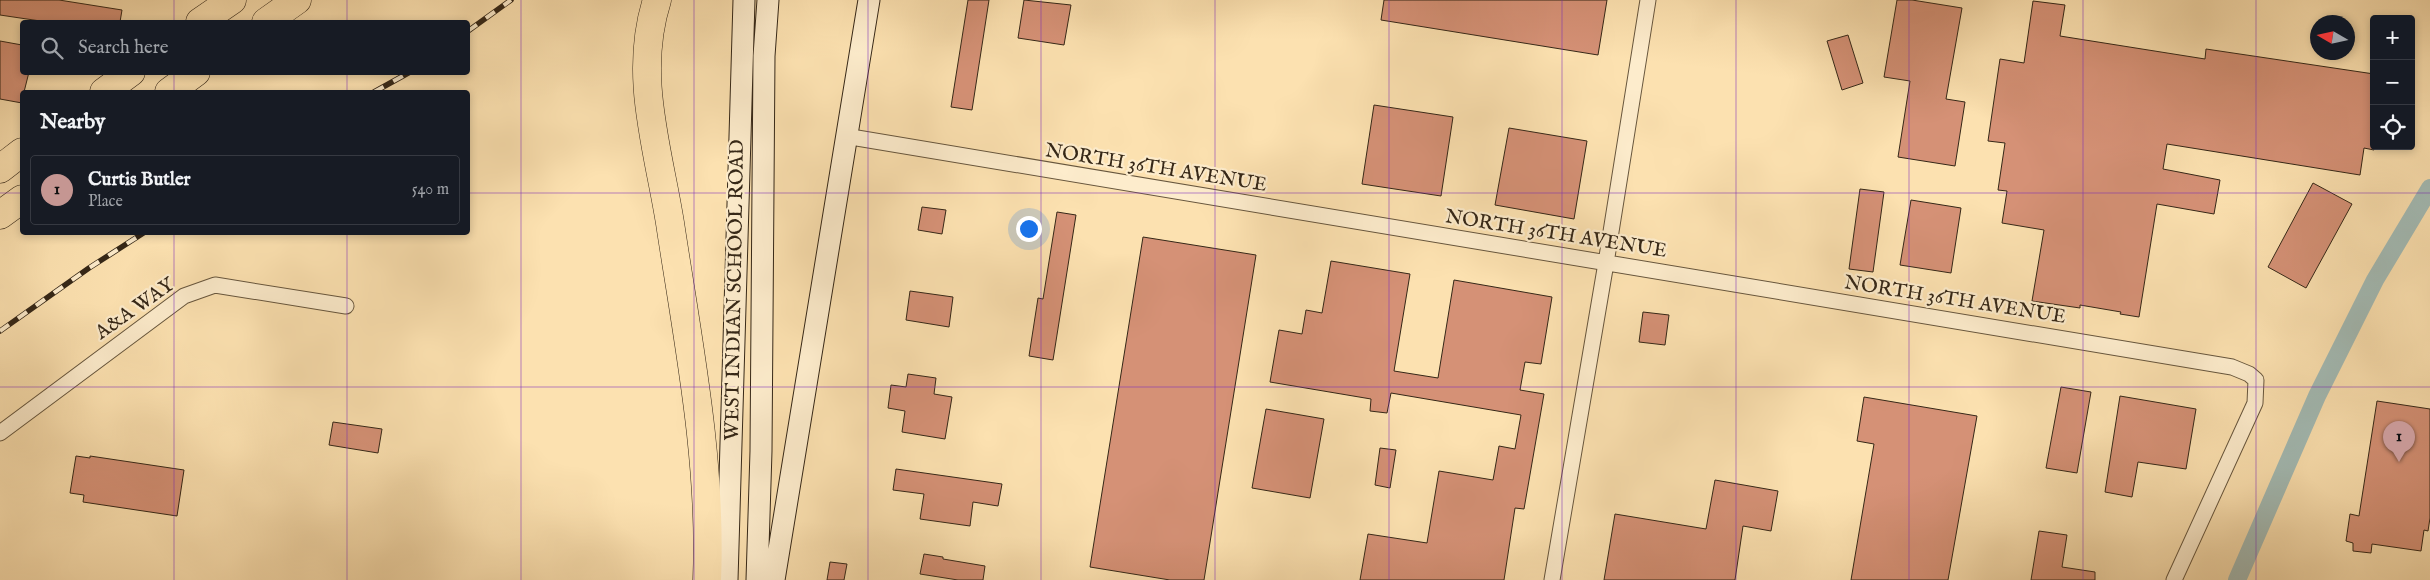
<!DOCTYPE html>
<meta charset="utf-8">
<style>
body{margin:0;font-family:"IM FELL English",serif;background:#242831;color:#f1f3f6}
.controls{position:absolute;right:15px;top:15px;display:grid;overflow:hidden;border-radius:5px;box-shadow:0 2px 8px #0003}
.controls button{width:45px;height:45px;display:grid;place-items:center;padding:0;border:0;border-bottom:1px solid #363941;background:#171b24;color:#f1f3f6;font:25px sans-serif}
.compass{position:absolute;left:2310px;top:15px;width:45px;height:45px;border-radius:50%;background:#171b24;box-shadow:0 2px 8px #0003;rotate:279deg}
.you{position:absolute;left:1028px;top:228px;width:18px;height:18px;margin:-12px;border:4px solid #fff;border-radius:50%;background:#1a73e8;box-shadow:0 0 0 8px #1a73e833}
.badge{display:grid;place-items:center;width:32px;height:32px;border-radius:50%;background:#c59692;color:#111;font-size:16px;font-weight:700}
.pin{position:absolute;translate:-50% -41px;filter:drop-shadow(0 1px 2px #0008)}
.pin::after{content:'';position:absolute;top:26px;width:18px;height:15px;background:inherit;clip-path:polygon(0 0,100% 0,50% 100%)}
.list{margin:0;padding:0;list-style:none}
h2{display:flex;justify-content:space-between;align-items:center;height:65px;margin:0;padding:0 20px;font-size:21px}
h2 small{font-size:16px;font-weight:400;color:#9ea1a6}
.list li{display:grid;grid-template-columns:32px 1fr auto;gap:15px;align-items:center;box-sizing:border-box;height:70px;margin:0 10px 10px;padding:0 10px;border:1px solid #363941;border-radius:5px}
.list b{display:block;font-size:19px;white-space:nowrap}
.list p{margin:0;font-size:16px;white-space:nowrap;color:#9ea1a6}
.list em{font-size:16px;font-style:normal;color:#9ea1a6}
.icon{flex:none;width:28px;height:28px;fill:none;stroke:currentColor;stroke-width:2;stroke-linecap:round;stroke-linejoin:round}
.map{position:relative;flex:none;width:2430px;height:580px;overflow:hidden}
.search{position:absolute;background:#171b24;box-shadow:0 2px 8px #0003;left:20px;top:20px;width:450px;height:55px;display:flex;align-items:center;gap:12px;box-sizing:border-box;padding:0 18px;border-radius:5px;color:#9ea1a6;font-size:19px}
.panel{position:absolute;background:#171b24;box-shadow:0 2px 8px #0003;left:20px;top:90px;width:450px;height:145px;border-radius:5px}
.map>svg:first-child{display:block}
</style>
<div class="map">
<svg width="2430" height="580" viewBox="0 0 2430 580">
<rect width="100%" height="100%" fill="#fce1b0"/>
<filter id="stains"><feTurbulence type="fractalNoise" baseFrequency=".004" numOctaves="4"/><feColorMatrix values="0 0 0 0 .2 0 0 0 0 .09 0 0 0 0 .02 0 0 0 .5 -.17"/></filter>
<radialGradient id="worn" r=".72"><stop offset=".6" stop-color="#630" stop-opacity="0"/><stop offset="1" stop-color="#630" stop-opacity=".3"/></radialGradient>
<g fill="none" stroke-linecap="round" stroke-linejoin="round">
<path stroke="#a3bbb5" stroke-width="18" d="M2237 580 2317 396 2375 280 2430 188"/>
</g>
<path fill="#d59176" stroke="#352717" d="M0 0H59L122 10 120 22H47L0 15Z
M968 0H989L972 110 951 107Z
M1024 0 1071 5 1064 45 1018 38Z
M1384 0H1607L1598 55 1381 20Z
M1897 0H1912L1962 8 1946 99 1965 102 1955 166 1898 157 1910 81 1884 77Z
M2033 1 2065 5 2060 36 2205 59 2206 49 2374 74V150L2364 148 2360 175 2167 144 2163 169 2220 180 2214 214 2157 204 2139 317 2120 314 2121 312 2080 305V308L2032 301 2044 230 2002 223 2007 191 1998 190 2005 143 1988 141 2000 59 2024 63Z
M1848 35 1863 83 1842 90 1827 41Z
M0 41 22 45V72H29L24 92H22V103L0 99Z
M1374 105 1453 117 1441 196 1362 184Z
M1509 128 1587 141 1574 219 1495 205Z
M2313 183 2352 204 2306 288 2268 267Z
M1860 189 1884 192 1873 272 1849 269Z
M1911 200 1961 208 1951 273 1900 265Z
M922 207 946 210 942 234 918 230Z
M1057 212 1076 215 1053 360 1029 356 1038 298 1043 299Z
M1143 237 1256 255 1204 580H1170L1090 567Z
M1331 261 1410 274 1394 371 1438 378 1454 280 1552 297 1541 364 1525 362 1520 390 1544 394 1524 509 1515 508 1504 580H1360L1368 534 1427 543 1439 471 1493 480 1499 446 1515 449 1521 415 1391 393 1387 413 1370 411 1371 399 1270 382 1279 330 1302 334 1306 310 1322 313Z
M910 291 953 297 949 327 906 320Z
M1643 312 1669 315 1665 345 1639 342Z
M908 374 936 378 934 394 952 397 945 439 902 432 905 411 888 408 891 385 906 387Z
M2061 387 2091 392 2077 473 2046 468Z
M2120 396 2196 409 2186 469 2138 462 2132 497 2105 492Z
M1864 397 1977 416 1948 580H1851L1874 444 1857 441Z
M2377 401 2430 409V518L2428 531 2424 530 2421 551 2372 544 2371 553 2353 551V543L2346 541 2350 514 2359 516Z
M1266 409 1324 419 1310 498 1252 488Z
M333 422 382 429 378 453 329 445Z
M1380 448 1396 450 1390 488 1375 485Z
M76 456 90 458V456L184 470 177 516 83 502 84 495 70 493Z
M896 469 1002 484 998 506 973 502 970 526 920 519 924 494 893 490Z
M1715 480 1778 491 1771 531 1743 526 1735 580H1604L1615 514 1706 529Z
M2039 531 2067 535 2062 567 2095 572V580H2031Z
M924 554 943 557V559L985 566 983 580H958L920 574Z
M830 562 847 564 844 580H827Z"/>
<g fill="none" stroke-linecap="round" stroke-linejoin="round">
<defs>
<path id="street" d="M845 136 2232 367 2249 374 2256 380 2255 403 2174 580
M0 433 184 296 215 285 346 306
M1552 580 1606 263 1648 0"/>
<path id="secondary" d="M727 580 744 0
M757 580 761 451 764 56 768 0
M774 580 869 0"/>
<path id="highway" d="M657 0C633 75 658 148 670 223 688 342 712 460 707 580
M200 22 232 0
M266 22 297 0
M104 92 131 72
M169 92 196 72
M0 169 22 152
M0 215 22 199"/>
</defs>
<use href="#street" stroke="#67563d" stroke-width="17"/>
<use href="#secondary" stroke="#352717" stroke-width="23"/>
<use href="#highway" stroke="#352717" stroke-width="29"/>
<use href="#street" stroke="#fdeccc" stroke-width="15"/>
<use href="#secondary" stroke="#fdeccc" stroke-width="21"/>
<use href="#highway" stroke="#fce1b0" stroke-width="28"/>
<defs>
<path id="rail" d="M468 31 511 0
M374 92 410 72
M0 331 89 268 145 232"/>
</defs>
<use href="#rail" stroke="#352717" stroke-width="5.5"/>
<use href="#rail" stroke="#fdeccc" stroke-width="4" stroke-dasharray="11" stroke-linecap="butt"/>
</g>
<path fill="none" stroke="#7b2cbf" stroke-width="1" stroke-opacity="0.55" d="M174 0V22M347 0V22M521 0V580M694 0V580M868 0V580M1041 0V580M1215 0V580M1389 0V580M1562 0V580M1736 0V580M1909 0V580M2083 0V580M2256 0V580M174 72V92M347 72V92M0 193H22M468 193H2430M174 232V580M347 232V580M0 387H2430"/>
<g text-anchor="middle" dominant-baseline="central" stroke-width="4.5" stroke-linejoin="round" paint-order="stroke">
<g font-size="20" fill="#352717" stroke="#fdeccc">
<text transform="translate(1156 168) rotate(9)">NORTH 36TH AVENUE</text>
<text transform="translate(1556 234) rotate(9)">NORTH 36TH AVENUE</text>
<text transform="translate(735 290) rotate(-89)">WEST INDIAN SCHOOL ROAD</text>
<text transform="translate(1955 300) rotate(9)">NORTH 36TH AVENUE</text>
<text transform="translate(135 309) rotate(-35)">A&amp;A WAY</text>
</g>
</g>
<rect width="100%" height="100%" filter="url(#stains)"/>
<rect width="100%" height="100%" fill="url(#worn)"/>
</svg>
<div class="controls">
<button>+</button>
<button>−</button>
<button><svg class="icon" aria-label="locate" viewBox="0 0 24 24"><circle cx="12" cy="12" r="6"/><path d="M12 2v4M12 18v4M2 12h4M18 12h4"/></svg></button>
</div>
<svg class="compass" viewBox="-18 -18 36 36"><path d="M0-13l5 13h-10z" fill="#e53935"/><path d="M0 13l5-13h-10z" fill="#9ea1a6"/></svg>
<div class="you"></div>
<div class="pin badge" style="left:2399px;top:462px">1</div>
<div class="search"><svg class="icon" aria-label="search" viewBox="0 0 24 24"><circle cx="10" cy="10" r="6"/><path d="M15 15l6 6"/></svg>Search here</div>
<section class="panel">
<h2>Nearby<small></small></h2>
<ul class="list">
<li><span class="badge">1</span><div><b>Curtis Butler</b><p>Place</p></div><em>540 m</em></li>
</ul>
</section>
</div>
